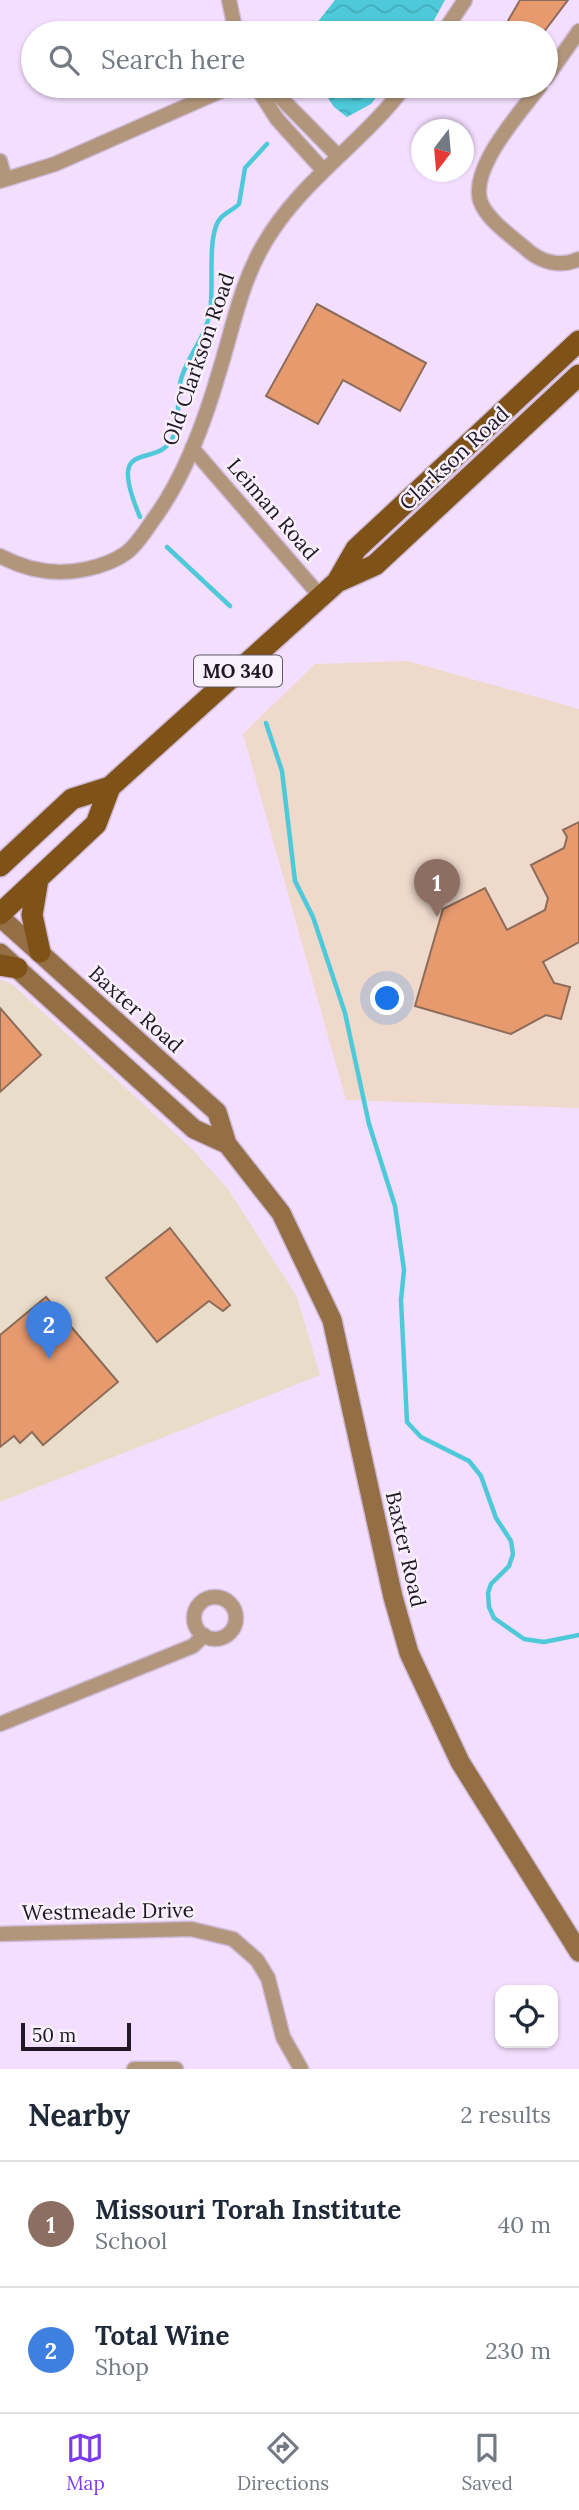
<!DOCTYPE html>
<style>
body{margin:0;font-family:Lora,serif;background:#f2f2f3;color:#1f2937}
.controls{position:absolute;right:21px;bottom:21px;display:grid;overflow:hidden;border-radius:14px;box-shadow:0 2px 5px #0004}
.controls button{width:63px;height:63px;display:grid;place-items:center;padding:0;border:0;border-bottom:2px solid #e0e1e3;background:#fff;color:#1f2937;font:35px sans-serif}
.compass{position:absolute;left:411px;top:119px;width:63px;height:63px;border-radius:50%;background:#fff;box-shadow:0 2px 5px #0004;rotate:196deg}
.scale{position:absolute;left:21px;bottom:18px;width:110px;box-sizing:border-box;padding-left:7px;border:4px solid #201823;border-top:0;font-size:19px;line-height:24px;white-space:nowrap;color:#201823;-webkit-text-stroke:5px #faf1fe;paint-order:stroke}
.you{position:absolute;left:388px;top:999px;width:24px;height:24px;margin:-18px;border:5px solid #fff;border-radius:50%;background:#1a73e8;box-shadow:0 0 0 10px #1a73e833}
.badge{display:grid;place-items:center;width:46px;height:46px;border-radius:50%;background:#7c3aed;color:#fff;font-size:23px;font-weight:700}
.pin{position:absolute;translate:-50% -58px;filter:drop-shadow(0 2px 4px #0008)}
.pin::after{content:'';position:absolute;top:37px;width:24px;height:21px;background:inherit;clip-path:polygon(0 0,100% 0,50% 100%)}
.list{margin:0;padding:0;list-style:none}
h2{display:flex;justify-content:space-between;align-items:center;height:91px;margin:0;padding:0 28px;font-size:30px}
h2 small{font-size:23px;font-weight:400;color:#747a83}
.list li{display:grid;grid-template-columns:46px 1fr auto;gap:21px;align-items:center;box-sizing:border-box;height:126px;padding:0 28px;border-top:2px solid #e0e1e3}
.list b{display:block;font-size:26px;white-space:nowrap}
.list p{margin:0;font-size:23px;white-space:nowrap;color:#747a83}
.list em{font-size:23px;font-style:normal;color:#747a83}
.icon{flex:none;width:38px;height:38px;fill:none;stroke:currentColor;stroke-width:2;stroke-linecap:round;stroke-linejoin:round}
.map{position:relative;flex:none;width:579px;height:2069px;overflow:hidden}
.search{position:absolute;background:#fff;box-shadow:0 2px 5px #0004;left:21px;right:21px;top:21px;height:77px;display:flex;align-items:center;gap:18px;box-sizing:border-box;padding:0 24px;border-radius:38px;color:#747a83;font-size:26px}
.sheet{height:343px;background:#fff}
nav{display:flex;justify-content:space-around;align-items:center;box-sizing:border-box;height:98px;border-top:2px solid #e0e1e3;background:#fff;font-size:19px;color:#747a83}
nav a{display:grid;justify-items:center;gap:4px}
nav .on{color:#7c3aed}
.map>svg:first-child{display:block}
</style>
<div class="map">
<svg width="579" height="2069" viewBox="0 0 579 2069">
<defs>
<pattern id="water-waves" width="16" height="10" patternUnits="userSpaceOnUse" patternTransform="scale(1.75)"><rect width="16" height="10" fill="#4dc9d9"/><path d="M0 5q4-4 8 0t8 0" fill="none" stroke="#43acba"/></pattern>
</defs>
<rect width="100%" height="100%" fill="#f4deff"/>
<path fill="#e9dcc8" d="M0 980 12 984 191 1148 228 1189 297 1297 320 1375 0 1502Z"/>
<path fill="#eed9cb" d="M408 661 579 709V1108L346 1100 243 734 315 664Z"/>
<path fill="url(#water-waves)" d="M335 0H445L427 33H309Z
M320 86H385L371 104 347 117 334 107Z"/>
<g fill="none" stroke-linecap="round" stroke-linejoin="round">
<path stroke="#4dc9d9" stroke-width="4.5" d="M140 517C102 427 164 478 176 429 180 411 176 393 182 376 190 353 206 336 210 312 214 286 208 249 216 226 220 214 231 212 239 204L245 168 267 144
M167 547 230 606
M266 723 282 771 295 881 313 917 345 1013 369 1124 395 1206 404 1270 401 1300 407 1422 421 1437 469 1461 481 1476 496 1518 511 1541 513 1554 509 1566 491 1584 488 1593 489 1607 494 1618 524 1639 544 1642 579 1635"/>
</g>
<path fill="#e89a6f" stroke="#8c6c5b" stroke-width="2" d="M520 0H568L543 33H501Z
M317 304 426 363 400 411 343 380 318 424 266 396Z
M579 822V942L543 962 554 983 570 987 561 1019 546 1015 511 1034 415 1006 443 909 485 888 507 930 545 910 548 898 531 865 564 848 567 837 563 830Z
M0 1008 41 1055 0 1092Z
M170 1228 230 1305 223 1311 209 1301 157 1342 106 1278Z
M46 1297 118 1382 43 1445 32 1432 20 1443 14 1436 0 1447V1335Z"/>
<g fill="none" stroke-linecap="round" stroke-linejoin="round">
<defs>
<path id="street" d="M229 0 236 33
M443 33 465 0
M546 78 579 31
M256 86 277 119 323 170
M269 86 338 156
M540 86C521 112 463 174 483 207 492 223 511 236 525 248 540 262 560 268 579 259
M0 161 5 179
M0 181 55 164 232 86
M192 448 321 597
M0 556C28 571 56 576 87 569 100 566 115 561 126 553 137 545 146 530 153 520 185 477 205 421 220 369 233 327 241 283 264 244 300 181 363 143 405 86
M194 1618a21 21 0 1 1 42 0a21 21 0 1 1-42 0Z
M0 1724 193 1646 204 1635
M0 1934 191 1929 233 1939 257 1960 268 1978 283 2037 301 2069
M134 2069H176"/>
<path id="secondary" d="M0 917 217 1112 227 1144 281 1213 332 1320 393 1597 409 1653 460 1762 579 1952
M0 953 194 1129 227 1144"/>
<path id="primary" d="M337 582 356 549 579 341
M0 866 72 799 110 787 337 582 375 565 579 375
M38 879 32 915 40 952
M0 914 96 824 110 787
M0 965 17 968"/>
</defs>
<use href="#street" stroke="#cebad7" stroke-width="17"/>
<use href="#secondary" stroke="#cebad7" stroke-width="22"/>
<use href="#primary" stroke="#cebad7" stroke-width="24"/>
<use href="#street" stroke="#b1967b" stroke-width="14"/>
<use href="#secondary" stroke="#946e45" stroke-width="19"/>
<use href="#primary" stroke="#7f5217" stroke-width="21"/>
</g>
<g text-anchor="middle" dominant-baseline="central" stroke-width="5" stroke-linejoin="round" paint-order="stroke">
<rect fill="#faf1fe" stroke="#615965" stroke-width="2" x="194" y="655.5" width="88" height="31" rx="5"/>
<g font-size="19" font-weight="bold" fill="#201823">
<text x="238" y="671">MO 340</text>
</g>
<g font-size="21" fill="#201823" stroke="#faf1fe">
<text transform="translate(198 359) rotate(-71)">Old Clarkson Road</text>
<text transform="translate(454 458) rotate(-43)">Clarkson Road</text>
<text transform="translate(273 509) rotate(49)">Leiman Road</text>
<text transform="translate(136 1009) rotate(42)">Baxter Road</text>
<text transform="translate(406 1549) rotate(77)">Baxter Road</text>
<text transform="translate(108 1911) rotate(-1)">Westmeade Drive</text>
</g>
</g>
</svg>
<div class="controls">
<button><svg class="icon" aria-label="locate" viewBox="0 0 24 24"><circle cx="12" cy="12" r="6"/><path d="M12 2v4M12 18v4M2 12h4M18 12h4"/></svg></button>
</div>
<svg class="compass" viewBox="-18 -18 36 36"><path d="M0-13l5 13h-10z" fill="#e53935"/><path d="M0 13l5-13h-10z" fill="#747a83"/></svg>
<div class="scale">50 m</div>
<div class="you"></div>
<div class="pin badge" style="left:437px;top:917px;background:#8d6e63">1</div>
<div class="pin badge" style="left:49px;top:1359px;background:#3f7fe0">2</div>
<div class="search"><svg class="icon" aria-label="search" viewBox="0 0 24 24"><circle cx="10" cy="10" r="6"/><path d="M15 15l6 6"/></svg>Search here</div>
</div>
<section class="sheet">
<h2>Nearby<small>2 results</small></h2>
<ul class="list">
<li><span class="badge" style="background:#8d6e63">1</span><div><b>Missouri Torah Institute</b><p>School</p></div><em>40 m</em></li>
<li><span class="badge" style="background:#3f7fe0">2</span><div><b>Total Wine</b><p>Shop</p></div><em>230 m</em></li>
</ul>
</section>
<nav>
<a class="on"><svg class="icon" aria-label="map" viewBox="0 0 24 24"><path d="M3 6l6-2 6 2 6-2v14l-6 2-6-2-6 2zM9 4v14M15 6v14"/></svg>Map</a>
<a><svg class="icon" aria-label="directions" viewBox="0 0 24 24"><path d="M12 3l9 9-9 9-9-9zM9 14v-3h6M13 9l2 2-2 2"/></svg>Directions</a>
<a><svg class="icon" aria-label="saved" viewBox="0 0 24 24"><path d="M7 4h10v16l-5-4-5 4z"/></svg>Saved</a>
</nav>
